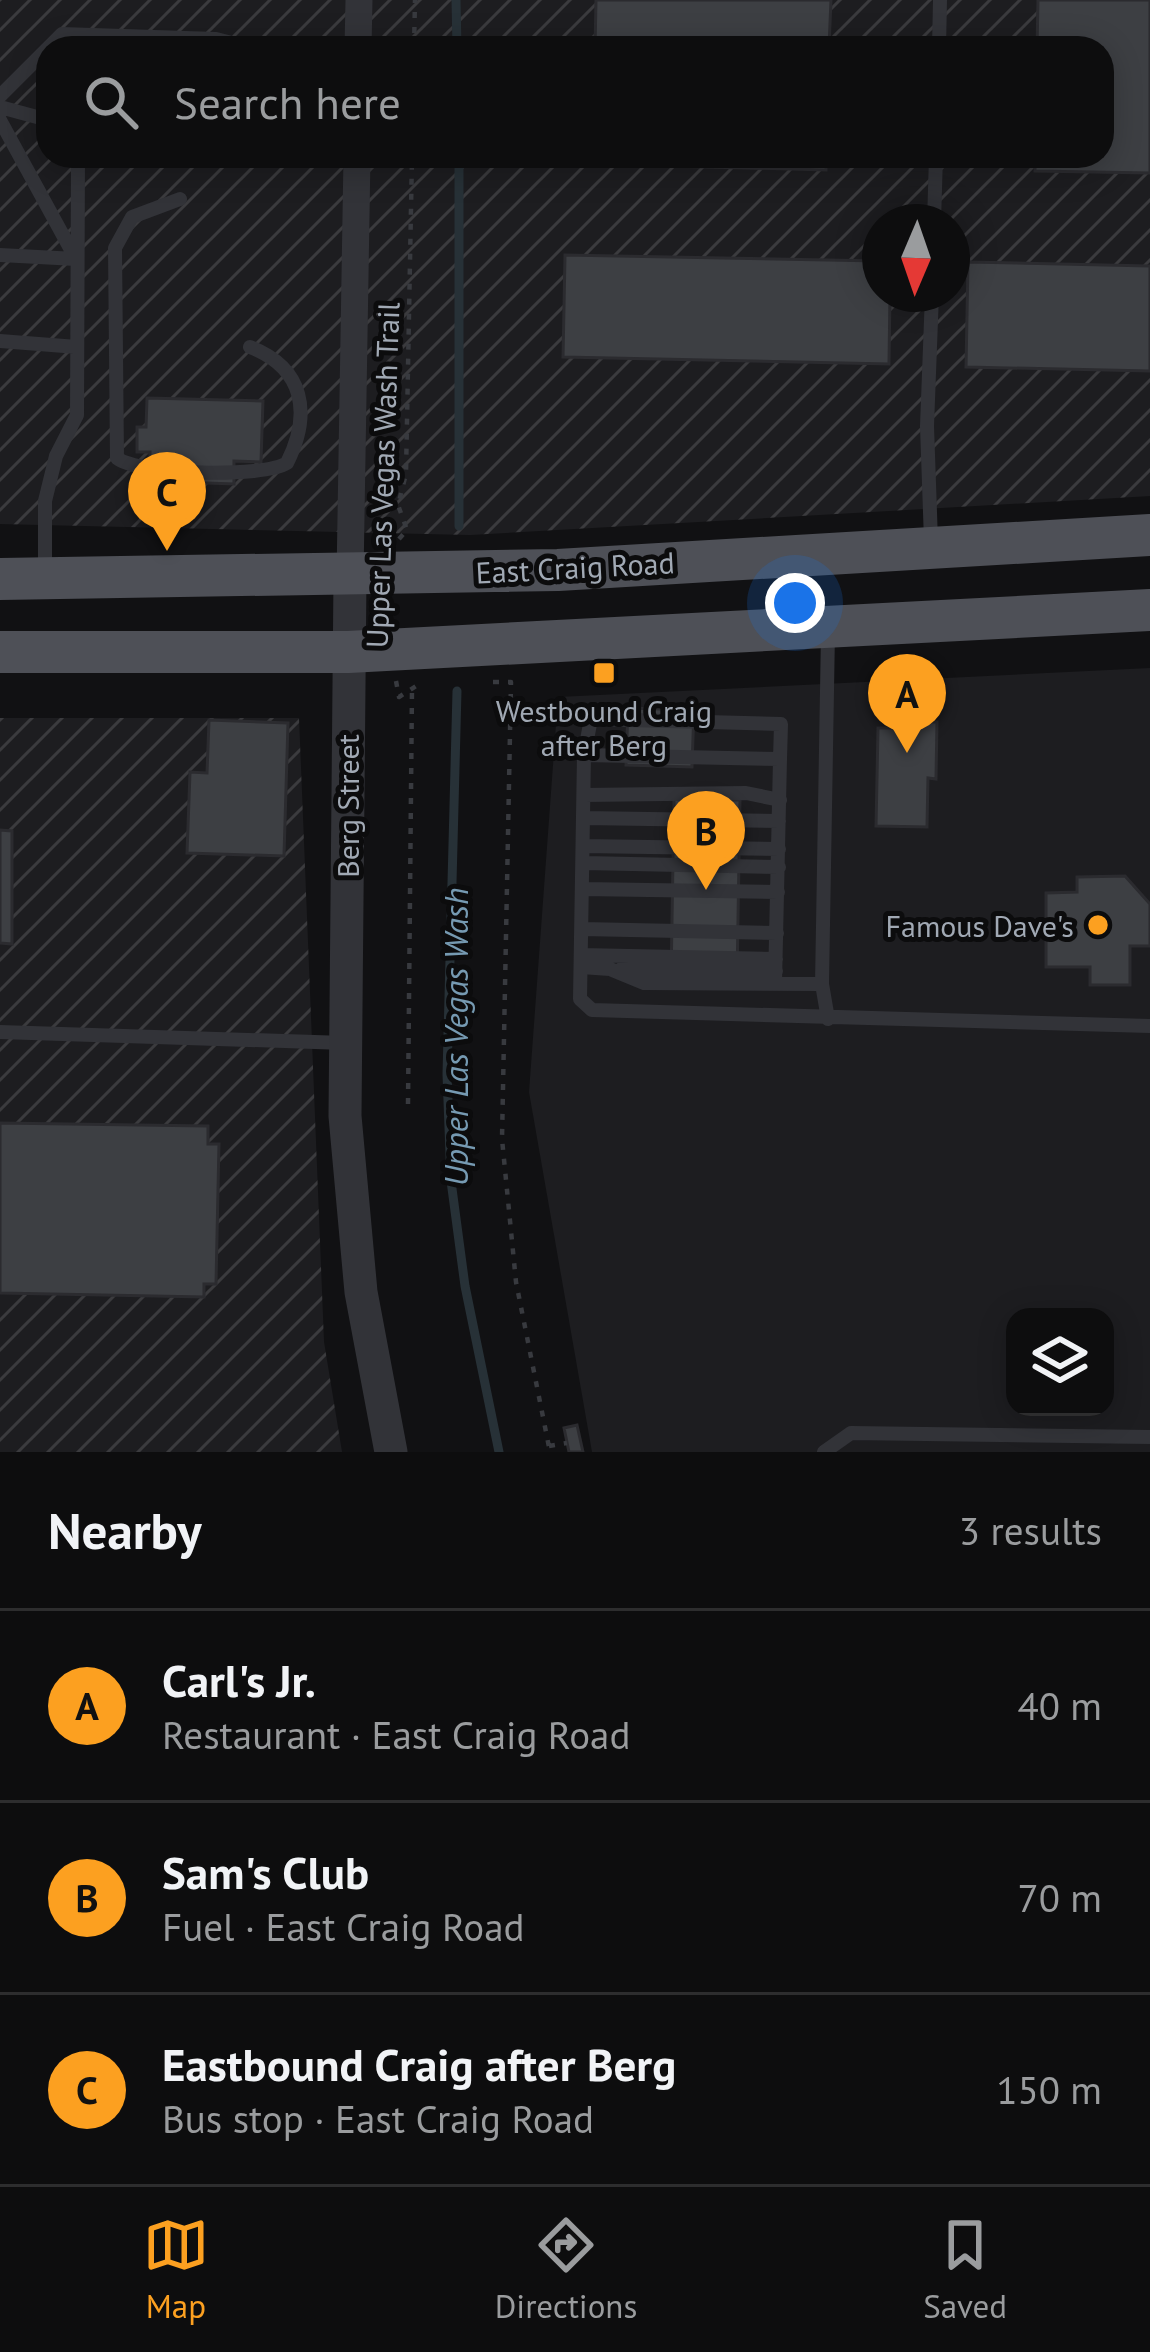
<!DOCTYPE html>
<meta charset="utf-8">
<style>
body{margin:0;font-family:"PT Sans",sans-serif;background:#161617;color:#f1f3f6}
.controls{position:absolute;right:36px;bottom:36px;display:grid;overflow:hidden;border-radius:24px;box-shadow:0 6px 30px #0003}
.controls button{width:108px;height:108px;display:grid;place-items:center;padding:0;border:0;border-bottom:3px solid #2d2d2e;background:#0d0d0e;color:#f1f3f6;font:60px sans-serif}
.compass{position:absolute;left:862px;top:204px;width:108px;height:108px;border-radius:50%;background:#0d0d0e;box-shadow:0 6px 30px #0003;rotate:182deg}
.you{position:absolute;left:795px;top:603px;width:42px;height:42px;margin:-30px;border:9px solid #fff;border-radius:50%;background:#1a73e8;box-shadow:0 0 0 18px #1a73e833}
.badge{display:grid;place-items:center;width:78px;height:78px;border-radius:50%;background:#fca020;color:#111;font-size:39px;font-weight:700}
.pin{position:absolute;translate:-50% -99px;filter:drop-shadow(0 3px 6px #0008)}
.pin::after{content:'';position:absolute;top:63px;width:42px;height:36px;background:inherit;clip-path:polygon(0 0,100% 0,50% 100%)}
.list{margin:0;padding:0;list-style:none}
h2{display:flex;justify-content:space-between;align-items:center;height:156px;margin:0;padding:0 48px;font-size:51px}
h2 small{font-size:39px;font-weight:400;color:#9a9c9e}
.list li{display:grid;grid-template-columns:78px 1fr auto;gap:36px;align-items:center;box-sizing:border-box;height:192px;padding:0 48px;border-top:3px solid #2d2d2e}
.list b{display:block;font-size:45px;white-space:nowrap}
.list p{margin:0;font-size:39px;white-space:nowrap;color:#9a9c9e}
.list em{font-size:39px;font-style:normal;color:#9a9c9e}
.icon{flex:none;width:66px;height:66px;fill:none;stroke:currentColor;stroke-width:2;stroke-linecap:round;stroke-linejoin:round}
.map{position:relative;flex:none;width:1150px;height:1452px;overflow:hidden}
.search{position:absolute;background:#0d0d0e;box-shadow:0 6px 30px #0003;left:36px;right:36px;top:36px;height:132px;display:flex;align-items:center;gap:30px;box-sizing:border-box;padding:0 42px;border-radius:36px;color:#9a9c9e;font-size:45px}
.sheet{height:732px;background:#0d0d0e}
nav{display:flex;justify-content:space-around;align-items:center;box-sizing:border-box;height:168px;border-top:3px solid #2d2d2e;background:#0d0d0e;font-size:33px;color:#9a9c9e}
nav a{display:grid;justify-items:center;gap:6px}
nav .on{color:#fca020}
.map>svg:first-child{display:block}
</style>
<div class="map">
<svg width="1150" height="1452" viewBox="0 0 1150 1452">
<defs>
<pattern id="industrial-furrows" width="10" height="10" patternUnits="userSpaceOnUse" patternTransform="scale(3)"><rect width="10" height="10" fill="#1d1d20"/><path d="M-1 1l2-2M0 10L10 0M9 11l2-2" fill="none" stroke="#3b3b3e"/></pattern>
</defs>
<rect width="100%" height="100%" fill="#111113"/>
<path fill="#1d1d20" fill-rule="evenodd" d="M1150 668V1452H592L529 1092 558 697ZM1015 1317H1105V1407H1015Z"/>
<path fill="url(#industrial-furrows)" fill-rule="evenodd" d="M0 0H1150V496L470 535 0 524ZM48 48H1102V156H48ZM880 222H952V294H880Z
M0 718H299L324 1342 342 1452H0Z"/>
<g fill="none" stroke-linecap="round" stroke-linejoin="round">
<path stroke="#273137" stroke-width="9" d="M456 0 457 48
M459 156V526
M457 691 447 1074 451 1181 465 1286 499 1452"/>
</g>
<path fill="#3d3f43" stroke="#2b2b2f" stroke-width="3" d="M596 0H831L829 48H595Z
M1038 0H1150V173L1035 171V156H1102V48H1037Z
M592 156H826V170L592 164Z
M565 255 880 261V294H890L889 364 563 357Z
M968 262 1150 266V371L966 367Z
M147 398 263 401 261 462 234 461V484L149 481 150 452H137V427H146Z
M628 708 694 710 692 767 626 765Z
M209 720 288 723 284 856 187 853 190 772 207 773Z
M901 721 937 722 936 779 928 778 927 827 876 826 878 728H901Z
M674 799 740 800 737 980 671 979Z
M0 830 12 831V944L0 943Z
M1125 876 1150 904V946H1130V985H1090V967H1046V893L1077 892V877Z
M0 1123 208 1126V1144H219L216 1284H204V1297L0 1293Z
M577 1425 583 1452H569L564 1428Z"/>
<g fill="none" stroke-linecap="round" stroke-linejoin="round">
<path stroke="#383a3f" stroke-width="4.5" stroke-dasharray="6 9" stroke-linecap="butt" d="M414 48 415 0
M399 539 407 530 398 505 406 474 412 156
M396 681 399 697 416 686
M493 682H511L502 1139 516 1282 550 1452
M408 1104 412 688
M549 1446 567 1443"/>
<path stroke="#323338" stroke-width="14" d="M939 48 940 0
M0 96 62 34 216 39 251 48
M0 107 48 120
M0 120 76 259 0 255
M180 199 132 217 115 248 117 458C138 475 264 478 287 463 312 413 304 368 250 347
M934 222 936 156
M0 341 77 347
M931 541 927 426 932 294
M45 576V501L56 456 77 415 78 156
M584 755 591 719 781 724 780 759
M584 795 746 793 780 800
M584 818 779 821
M584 846 779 849
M584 863 779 867
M583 889 778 892
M582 929 777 933
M581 955 776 959
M581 967 610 969 644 983 822 984
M621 969 776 971
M775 983 780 759 584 755 580 999 592 1010 1150 1026
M828 1019 822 984 828 632
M0 1032 345 1043
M824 1452 851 1433 1150 1437"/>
<path stroke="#323338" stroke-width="27" d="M358 48 359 0
M350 577 357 156"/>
<path stroke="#323338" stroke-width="33" d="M350 577 345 1116 361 1292 391 1452"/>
<path stroke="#4e5057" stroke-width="42" d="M0 579 558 570 1150 535
M0 652H348L1150 610"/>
</g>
<g fill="#fca020" stroke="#0c0c0d" stroke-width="4.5">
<rect x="592" y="661" width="24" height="24" rx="6"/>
<circle cx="1098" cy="925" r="12"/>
</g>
<g text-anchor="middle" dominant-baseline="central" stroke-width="10" stroke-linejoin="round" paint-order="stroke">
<g font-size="30" fill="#a1a9b4" stroke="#0c0c0d">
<text transform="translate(382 475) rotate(-88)">Upper Las Vegas Wash Trail</text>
<text transform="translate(575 567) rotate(-3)">East Craig Road</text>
<text transform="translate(347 806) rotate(-90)">Berg Street</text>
</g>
<g font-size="30" fill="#a1a9b4" stroke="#0c0c0d">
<text x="604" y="710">Westbound Craig<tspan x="604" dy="34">after Berg</tspan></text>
<text x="1074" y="925" text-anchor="end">Famous Dave's</text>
</g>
<g font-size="33" font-style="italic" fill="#769ab2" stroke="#0c0c0d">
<text transform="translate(455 1037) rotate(-90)">Upper Las Vegas Wash</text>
</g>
</g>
</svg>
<div class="controls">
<button><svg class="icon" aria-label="layers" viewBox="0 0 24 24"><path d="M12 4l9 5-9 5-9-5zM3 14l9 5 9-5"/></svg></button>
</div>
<svg class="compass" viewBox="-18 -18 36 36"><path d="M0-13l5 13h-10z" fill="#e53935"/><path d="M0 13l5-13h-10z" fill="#9a9c9e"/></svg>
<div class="you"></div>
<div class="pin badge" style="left:907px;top:753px">A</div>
<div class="pin badge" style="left:706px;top:890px">B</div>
<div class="pin badge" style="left:167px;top:551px">C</div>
<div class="search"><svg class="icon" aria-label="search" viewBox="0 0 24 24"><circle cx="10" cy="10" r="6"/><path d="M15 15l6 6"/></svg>Search here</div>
</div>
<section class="sheet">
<h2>Nearby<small>3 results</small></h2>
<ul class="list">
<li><span class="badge">A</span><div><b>Carl's Jr.</b><p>Restaurant · East Craig Road</p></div><em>40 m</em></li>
<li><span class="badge">B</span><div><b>Sam's Club</b><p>Fuel · East Craig Road</p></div><em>70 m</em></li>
<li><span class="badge">C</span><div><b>Eastbound Craig after Berg</b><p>Bus stop · East Craig Road</p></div><em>150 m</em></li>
</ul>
</section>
<nav>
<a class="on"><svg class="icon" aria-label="map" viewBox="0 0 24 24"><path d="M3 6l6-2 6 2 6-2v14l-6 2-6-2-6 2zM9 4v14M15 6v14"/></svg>Map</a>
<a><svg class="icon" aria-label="directions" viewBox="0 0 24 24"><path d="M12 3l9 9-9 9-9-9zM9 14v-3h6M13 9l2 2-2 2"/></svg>Directions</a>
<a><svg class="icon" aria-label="saved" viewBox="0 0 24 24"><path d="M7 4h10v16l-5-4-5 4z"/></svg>Saved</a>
</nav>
